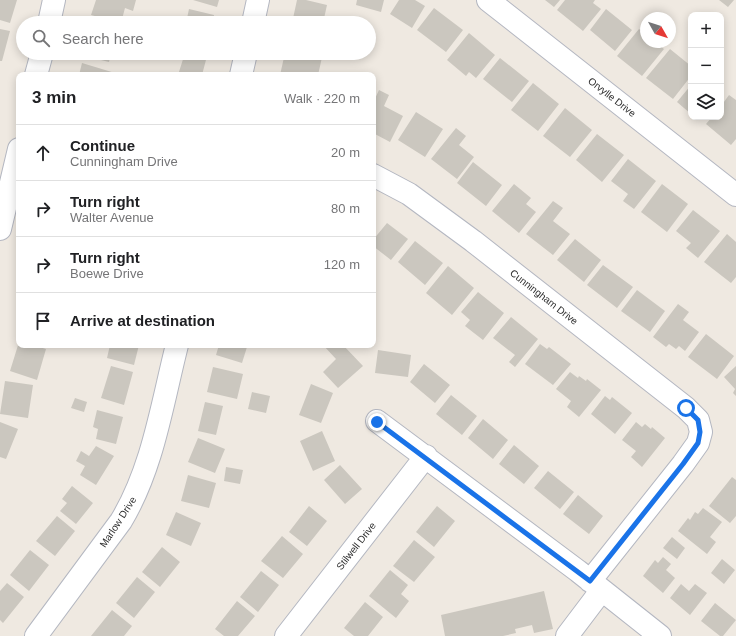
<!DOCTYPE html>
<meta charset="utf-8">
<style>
body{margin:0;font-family:Helvetica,sans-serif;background:#f6f6f6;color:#202124}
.controls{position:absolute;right:12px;top:12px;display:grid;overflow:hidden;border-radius:8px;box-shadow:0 2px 10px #0003}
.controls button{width:36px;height:36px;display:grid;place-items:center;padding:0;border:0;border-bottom:1px solid #e0e0e0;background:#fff;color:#202124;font:20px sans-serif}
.compass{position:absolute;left:640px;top:12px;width:36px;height:36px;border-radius:50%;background:#fff;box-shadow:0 2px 10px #0003;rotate:129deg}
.stop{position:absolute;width:12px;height:12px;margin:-9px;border:3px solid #1a73e8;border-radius:50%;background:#fff}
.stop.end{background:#1a73e8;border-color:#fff;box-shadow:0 1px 4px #0008}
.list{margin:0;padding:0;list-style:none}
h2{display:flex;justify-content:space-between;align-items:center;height:52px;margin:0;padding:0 16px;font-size:17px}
h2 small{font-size:13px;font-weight:400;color:#757577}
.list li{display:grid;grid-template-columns:26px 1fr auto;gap:12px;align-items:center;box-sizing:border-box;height:56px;padding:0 16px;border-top:1px solid #e0e0e0}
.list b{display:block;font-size:15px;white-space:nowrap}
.list p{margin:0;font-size:13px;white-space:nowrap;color:#757577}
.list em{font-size:13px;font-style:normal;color:#757577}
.icon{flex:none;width:22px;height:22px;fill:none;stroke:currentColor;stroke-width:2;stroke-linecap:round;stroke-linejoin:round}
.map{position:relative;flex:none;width:736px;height:636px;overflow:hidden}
.search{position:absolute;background:#fff;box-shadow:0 2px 10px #0003;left:16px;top:16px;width:360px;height:44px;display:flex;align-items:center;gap:10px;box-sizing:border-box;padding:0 14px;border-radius:22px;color:#757577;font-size:15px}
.panel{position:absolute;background:#fff;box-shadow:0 2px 10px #0003;left:16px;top:72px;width:360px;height:276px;border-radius:8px}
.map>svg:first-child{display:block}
</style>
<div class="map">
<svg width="736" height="636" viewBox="0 0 736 636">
<rect width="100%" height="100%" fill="#efe9e1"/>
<path fill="#cbc7bf" d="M0 0H17L10 23 0 20Z
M96 0H136L133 11 125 8 121 23 91 15Z
M193 0H219L217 7Z
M297 0H306L327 5 323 23H292Z
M357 0H384L381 12 356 5Z
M399 0H415L425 6 412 28 390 14Z
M545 0H560L554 7Z
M565 0H595L593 3 601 9 583 31 557 10Z
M719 0H734L728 7Z
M434 8 463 30 446 52 417 30Z
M189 9 214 15 213 23H186Z
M606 9 632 30 615 51 590 30Z
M0 29 10 31 2 61H0Z
M639 29 646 34V42H655L664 49 642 76 617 56Z
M469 33 495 55 476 78 469 72 466 76 447 60Z
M670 49 691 66V76L673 99 646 78Z
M82 53H111L109 62 81 55Z
M185 53H198L207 56 202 75H178Z
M285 53H323L318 75H280Z
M500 58 529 81 512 102 483 79Z
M82 63 115 73 114 75H79Z
M533 83 559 104 538 131 511 110Z
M691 85V114L677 102Z
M379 90 389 95 384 106 403 116 390 142 373 133V103Z
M729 95 736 100V139L731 145 706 124 712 117H721V106Z
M565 108 592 130 570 157 543 136Z
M416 112 443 129 425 157 398 140Z
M456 128 466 136 459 145 474 157 457 179 431 159Z
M597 134 624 155 602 182 576 160Z
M628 159 656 181 634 209 623 201 628 194 611 181Z
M473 162 502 185 486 206 457 183Z
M514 184 531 198 526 204 536 212 519 233 492 211Z
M662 184 688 204 667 232 641 212Z
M553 201 563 208 553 221 570 234 553 255 526 234Z
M693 210 720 231 698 258 686 248 691 243 676 231Z
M387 223 408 239 391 260 373 246V240Z
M727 234 736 242V277L731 283 704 262Z
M575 239 601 260 584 282 557 260Z
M415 241 443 263 425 285 398 262Z
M603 265 633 287 617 308 587 285Z
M448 266 474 288 452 315 426 293Z
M637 290 665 311 650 332 621 311Z
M478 292 504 313 483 340 465 326 470 320 461 312Z
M678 304 689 312 683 320 699 332 685 351 679 346 676 349 669 344 666 347 653 337Z
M511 317 538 339 515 367 509 362 515 355 493 338Z
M706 334 734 356 717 379 688 357Z
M19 342V345H33L46 349 37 380 10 371Z
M540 344 547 349 549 347 571 364 553 385 525 364Z
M110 345H139L134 365 107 358Z
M219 345 247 347 242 363 216 355Z
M323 345H343L363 366 338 388 323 372 336 359Z
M378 350 411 355 408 377 375 373Z
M424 364 450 385 435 403 410 382Z
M111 366 133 372 124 405 101 398Z
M736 366V396L733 393 735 389 724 377Z
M213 367 243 374 237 399 207 392Z
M570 372 578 378 579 376 586 381 587 379 601 390 579 417 567 407 571 401 556 389Z
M5 381 33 385 28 418 0 414Z
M311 384 333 393 321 423 299 415Z
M252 392 270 396 266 413 248 409Z
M451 395 477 416 462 435 436 414Z
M605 396 610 400 612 397 632 413 615 434 591 414Z
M75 398 87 402 84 412 71 408Z
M205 402 223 406 216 435 198 431Z
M97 410 123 417 116 444 96 439 98 429 93 427Z
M483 419 508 440 493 459 468 438Z
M0 422 18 429 6 459 0 457Z
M636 422 642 427 645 424 651 429 652 427 665 438 642 467 631 457 636 451 622 440Z
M322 431 335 461 313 471 300 441Z
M198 438 225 449 215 473 188 462Z
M514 445 539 466 524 484 499 464Z
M96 446 114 456 96 485 80 475 85 466 76 461 81 451 89 456Z
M340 465 362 489 345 504 324 480Z
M226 467 243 470 240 484 224 481Z
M548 471 574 492 560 509 534 488Z
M188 475 216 483 209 508 181 501Z
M732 477 736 480V516L730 523 709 506Z
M72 486 93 503 76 524 60 511 67 503 62 499Z
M578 495 603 516 589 534 563 514Z
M309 506 327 521 307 546 289 532Z
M437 506 455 521 434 547 416 532Z
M703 508 722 522 710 537 716 542 707 554 678 531 688 518 690 520 695 512 698 514Z
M176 512 201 523 191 546 166 535Z
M57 516 75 531 55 556 36 541Z
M282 536 303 554 283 578 261 561Z
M672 537 685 548 677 559 663 548Z
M414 540 435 557 414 582 393 566Z
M162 547 180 562 160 587 142 572Z
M30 550 49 565 29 591 10 575Z
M663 557 671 564 666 570 675 578 663 593 643 576 655 560 658 563Z
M722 559 735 570 724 584 711 573Z
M390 570 408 585 401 594 409 601 396 618 369 596Z
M261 571 279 585 258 612 240 597Z
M137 577 155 592 134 618 116 603Z
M7 583 24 597 3 623 0 620V591Z
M681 584 689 591 695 584 707 593 690 615 670 598Z
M544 591 553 629 534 633 532 625 515 629 516 633 503 636H445L441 615Z
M237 601 255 616 238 636H224L215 629Z
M365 602 383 617 368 636H354L344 628Z
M715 603 736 620 723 636H720L701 621Z
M112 610 132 626 124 636H91Z"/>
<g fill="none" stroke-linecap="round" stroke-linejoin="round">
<defs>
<path id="minor" d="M488 0 736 195
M49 23 54 0
M253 23 258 0
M36 75 42 53
M241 75 246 53
M373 175 409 194 473 241 686 408 698 420 701 432 698 443 683 464 590 581
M0 229 19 149
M377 421 578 571 660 636
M36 636 121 521C153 468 162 404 177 345
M286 636 426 456
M567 636 601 591"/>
</defs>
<use href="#minor" stroke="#b4b7c1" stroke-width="24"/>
<use href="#minor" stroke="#fff" stroke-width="22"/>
</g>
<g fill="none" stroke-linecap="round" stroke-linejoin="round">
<path stroke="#1a73e8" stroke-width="5" d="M377 422 590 581 683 464 698 443 700 432 698 420 686 408"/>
</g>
<g text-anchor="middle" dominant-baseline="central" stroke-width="3" stroke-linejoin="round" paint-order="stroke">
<g font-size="10" fill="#2e2e2e" stroke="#fff">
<text transform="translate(612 97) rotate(38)">Orvylle Drive</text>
<text transform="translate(544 297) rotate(38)">Cunningham Drive</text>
<text transform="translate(118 522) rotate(-57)">Marlow Drive</text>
<text transform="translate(356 546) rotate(-52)">Stilwell Drive</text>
</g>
</g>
</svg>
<div class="controls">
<button>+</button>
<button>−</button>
<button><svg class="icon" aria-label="layers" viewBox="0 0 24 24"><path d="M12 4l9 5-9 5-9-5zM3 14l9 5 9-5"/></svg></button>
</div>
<svg class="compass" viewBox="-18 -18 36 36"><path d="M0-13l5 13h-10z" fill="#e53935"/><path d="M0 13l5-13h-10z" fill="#757577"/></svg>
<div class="stop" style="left:686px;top:408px"></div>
<div class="stop end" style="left:377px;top:422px"></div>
<div class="search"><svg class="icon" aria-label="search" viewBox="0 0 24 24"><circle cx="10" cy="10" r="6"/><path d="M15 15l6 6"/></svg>Search here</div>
<section class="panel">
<h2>3 min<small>Walk · 220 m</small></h2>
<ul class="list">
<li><svg class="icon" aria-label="ahead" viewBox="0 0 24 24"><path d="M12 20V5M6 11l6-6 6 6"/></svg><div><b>Continue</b><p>Cunningham Drive</p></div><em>20 m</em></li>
<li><svg class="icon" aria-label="right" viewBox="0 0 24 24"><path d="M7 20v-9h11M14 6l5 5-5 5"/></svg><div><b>Turn right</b><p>Walter Avenue</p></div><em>80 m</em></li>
<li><svg class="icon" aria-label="right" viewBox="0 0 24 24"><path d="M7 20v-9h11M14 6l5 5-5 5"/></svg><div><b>Turn right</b><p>Boewe Drive</p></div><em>120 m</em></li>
<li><svg class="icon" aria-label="arrive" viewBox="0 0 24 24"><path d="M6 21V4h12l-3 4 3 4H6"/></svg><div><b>Arrive at destination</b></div></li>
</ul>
</section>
</div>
